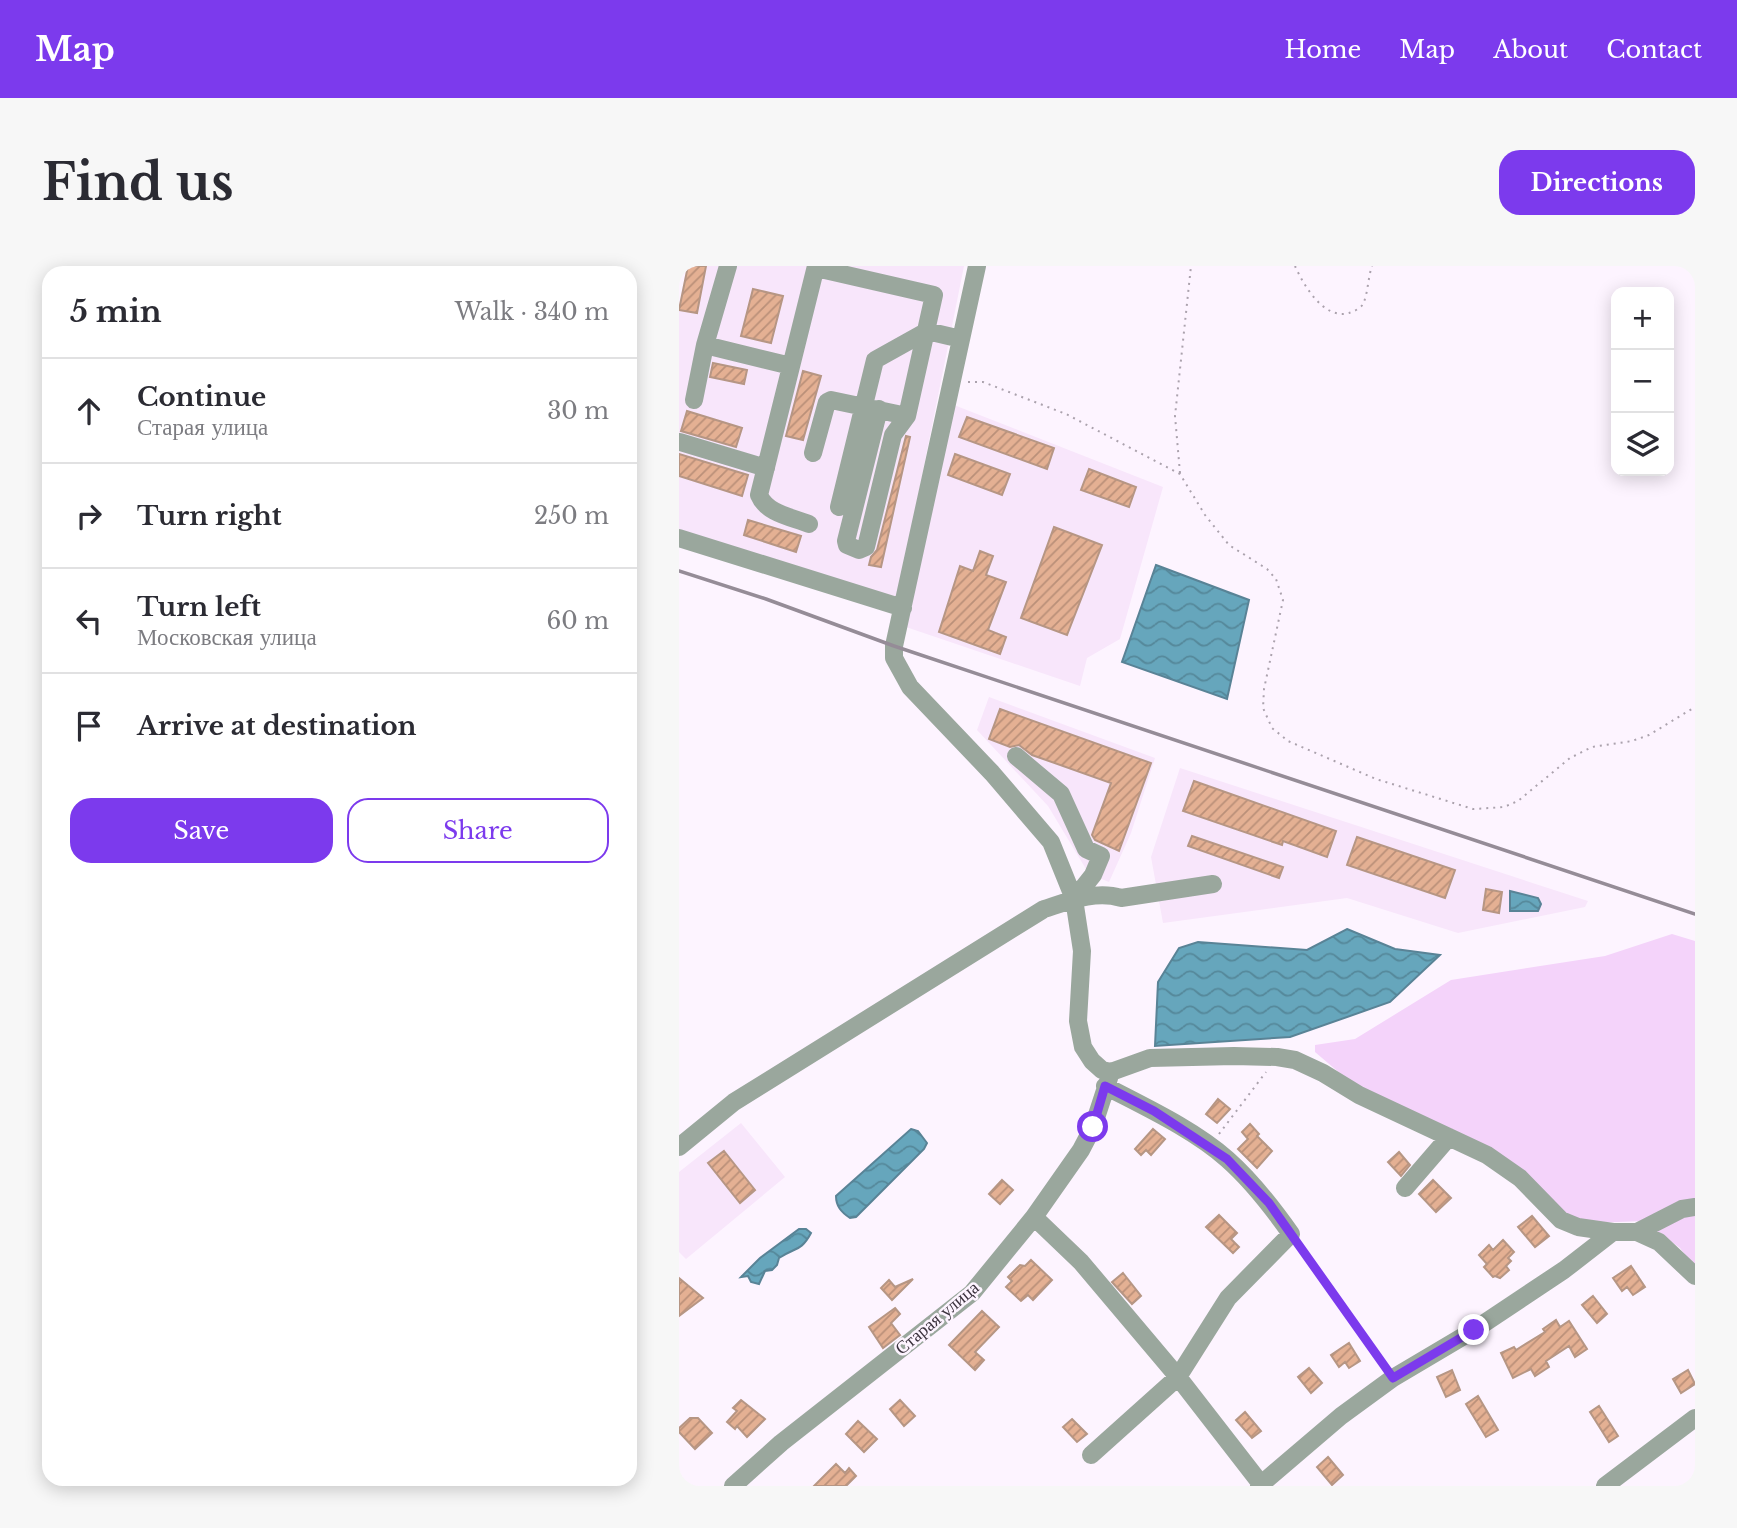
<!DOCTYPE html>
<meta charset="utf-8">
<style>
body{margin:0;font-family:"Libre Baskerville",serif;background:#f7f7f7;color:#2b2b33}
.controls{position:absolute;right:21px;top:21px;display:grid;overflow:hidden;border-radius:14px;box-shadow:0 4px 18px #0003}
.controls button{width:63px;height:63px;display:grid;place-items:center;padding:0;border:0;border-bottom:2px solid #e1e1e2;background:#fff;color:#2b2b33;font:35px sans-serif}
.stop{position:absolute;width:21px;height:21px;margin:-16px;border:5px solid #7c3aed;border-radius:50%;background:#fff}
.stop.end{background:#7c3aed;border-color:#fff;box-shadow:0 2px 7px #0008}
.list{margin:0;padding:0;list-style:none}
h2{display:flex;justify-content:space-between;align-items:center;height:91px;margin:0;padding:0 28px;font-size:30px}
h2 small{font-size:23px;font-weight:400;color:#7c7c81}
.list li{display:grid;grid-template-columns:46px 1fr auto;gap:21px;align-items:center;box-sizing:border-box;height:105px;padding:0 28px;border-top:2px solid #e1e1e2}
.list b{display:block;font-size:26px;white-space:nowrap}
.list p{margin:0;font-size:23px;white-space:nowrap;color:#7c7c81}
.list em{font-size:23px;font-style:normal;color:#7c7c81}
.actions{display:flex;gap:14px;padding:21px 28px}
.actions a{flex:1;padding:16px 0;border:2px solid #7c3aed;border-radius:21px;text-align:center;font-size:24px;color:#7c3aed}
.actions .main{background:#7c3aed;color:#fff}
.icon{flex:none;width:38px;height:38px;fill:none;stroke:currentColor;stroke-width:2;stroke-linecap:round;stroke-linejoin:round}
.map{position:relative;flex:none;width:1016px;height:1220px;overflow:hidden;border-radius:21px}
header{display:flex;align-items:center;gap:42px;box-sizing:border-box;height:98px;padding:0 35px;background:#7c3aed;color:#fff}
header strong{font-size:33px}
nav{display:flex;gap:38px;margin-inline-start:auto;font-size:24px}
.intro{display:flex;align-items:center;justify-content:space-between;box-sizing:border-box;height:168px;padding:0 42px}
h1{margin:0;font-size:49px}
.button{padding:18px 32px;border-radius:21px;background:#7c3aed;color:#fff;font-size:24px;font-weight:700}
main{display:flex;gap:42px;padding:0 42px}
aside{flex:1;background:#fff;border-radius:21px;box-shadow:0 4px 18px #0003}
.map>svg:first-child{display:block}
</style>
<header>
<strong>Map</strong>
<nav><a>Home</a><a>Map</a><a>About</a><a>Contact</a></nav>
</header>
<div class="intro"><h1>Find us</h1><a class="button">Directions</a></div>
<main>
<aside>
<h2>5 min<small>Walk · 340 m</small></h2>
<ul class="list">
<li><svg class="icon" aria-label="ahead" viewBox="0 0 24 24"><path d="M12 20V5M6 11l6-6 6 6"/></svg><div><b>Continue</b><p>Старая улица</p></div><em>30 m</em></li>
<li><svg class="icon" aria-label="right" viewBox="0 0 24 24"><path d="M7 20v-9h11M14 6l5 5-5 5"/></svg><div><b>Turn right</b></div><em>250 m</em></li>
<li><svg class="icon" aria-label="left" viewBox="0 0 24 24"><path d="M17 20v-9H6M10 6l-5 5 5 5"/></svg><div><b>Turn left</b><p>Московская улица</p></div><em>60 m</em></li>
<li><svg class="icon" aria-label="arrive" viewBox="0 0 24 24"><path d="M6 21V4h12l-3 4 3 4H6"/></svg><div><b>Arrive at destination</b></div></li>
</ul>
<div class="actions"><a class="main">Save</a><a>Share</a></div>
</aside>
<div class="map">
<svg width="1016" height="1220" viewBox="0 0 1016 1220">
<defs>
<pattern id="water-waves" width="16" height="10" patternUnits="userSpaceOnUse" patternTransform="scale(1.75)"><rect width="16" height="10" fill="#66a6bc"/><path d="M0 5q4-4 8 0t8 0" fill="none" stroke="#55889a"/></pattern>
<pattern id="building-hatch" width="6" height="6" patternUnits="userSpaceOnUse" patternTransform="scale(1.75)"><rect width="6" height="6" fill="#e4b093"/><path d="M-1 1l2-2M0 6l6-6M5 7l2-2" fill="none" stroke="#ba9079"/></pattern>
</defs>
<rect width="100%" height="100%" fill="#fdf4ff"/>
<path fill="#f8e6fb" d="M8 0H285L218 335 0 265V41Z
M275 139 484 221 441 373 408 392 401 420 227 361Z
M310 431 476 492 452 567 430 616 410 608 369 540 298 464Z
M501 502 909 635 906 641 779 667 668 632 484 657 472 591Z
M62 857 106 911 7 993 0 986V906Z"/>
<path fill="#f4d3fa" d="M993 668 1016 675V1002L1001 982 964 955 914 957 885 948 845 908 683 826 636 786V779L676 773 772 714 926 690Z"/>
<path fill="url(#water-waves)" stroke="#598396" stroke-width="2" d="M477 299 570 334 548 433 443 396Z
M831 625 859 632 862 638 859 645H831Z
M668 663 716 683 761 689 711 736 611 771 476 780 479 716 500 682 519 676 628 684Z
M232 863 239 865 248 877 245 883 177 951 171 952C162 946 157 940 157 930Z
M120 963H127L132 967C122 986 116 981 100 992L98 999 93 1004 86 1005 80 1018 72 1016 69 1010 62 1011 81 992Z"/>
<path fill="url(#building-hatch)" stroke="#b69684" stroke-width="2" d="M9 0H27L18 47 0 44Z
M74 23 104 30 92 77 62 70Z
M34 97 68 104 65 118 31 111Z
M124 105 142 110 124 174 107 170Z
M8 145 63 162 57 181 2 165Z
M288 151 375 182 368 203 280 171Z
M227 170 231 171 202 301 190 299 192 291 198 284Z
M0 188 69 209 63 230 0 210Z
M276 188 331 208 323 229 269 209Z
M410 203 457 221 450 241 402 224Z
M69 254 122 270 117 286 65 269Z
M375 261 423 279 388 369 342 352Z
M301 285 314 290 307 309 327 316 309 364 327 371 321 388 260 366 281 300 294 305Z
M321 443 472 497 440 585 416 574 413 569 432 517 353 489 340 479 331 481 310 473Z
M515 515 657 565 648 591 604 575 603 579 504 545Z
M513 570 604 601 600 612 509 580Z
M678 571 776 604 766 632 668 599Z
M807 623 823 626 820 647 804 644Z
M539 833 551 843 538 857 527 848Z
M571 858 580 868 578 870 593 885 578 902 559 883 569 873 563 866Z
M474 863 486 873 472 889 467 884 462 889 456 883Z
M45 885 76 924 61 937 29 897Z
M720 886 731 899 722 910 709 896Z
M323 914 334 924 321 938 310 928Z
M754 914 772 932 757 946 740 928Z
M540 949 558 967 552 973 560 981 554 987 527 961Z
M853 950 870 970 856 981 839 961Z
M824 974 835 986 829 992 832 995 827 1000 830 1004 821 1012 816 1010 814 1011 805 1001 808 998 800 989 810 979 814 984Z
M352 994 373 1014 354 1034 349 1029 342 1035 327 1021 333 1015 329 1011 341 999 346 1000Z
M952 1000 966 1021 954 1029 948 1021 943 1025 934 1012Z
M444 1007 462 1030 453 1038 433 1016Z
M0 1012 24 1032 0 1050Z
M234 1013 213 1034 202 1022 210 1014 216 1021Z
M914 1030 928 1048 918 1057 903 1039Z
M216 1042 221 1048 212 1057 221 1069 204 1082 190 1061Z
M303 1045 320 1061 296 1086 305 1094 296 1104 270 1079Z
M877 1054 881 1061 890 1055 908 1083 896 1091 890 1080 867 1095 870 1101 856 1110 852 1103 834 1112 822 1087 835 1081 837 1084 866 1066 864 1063Z
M670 1077 681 1095 670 1102 666 1096 660 1101 652 1089Z
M630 1102 643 1117 632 1127 619 1111Z
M773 1104 781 1124 767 1131 758 1111Z
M1009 1104 1016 1118 1002 1127 994 1113Z
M799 1130 819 1164 807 1171 787 1138Z
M62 1134 86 1153 68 1171 58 1160 56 1163 48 1156 58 1145 54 1142Z
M221 1134 236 1150 225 1160 211 1143Z
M920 1140 939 1170 930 1176 911 1146Z
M566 1146 582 1165 573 1172 557 1154Z
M11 1152H19L33 1167 16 1183 0 1166V1162Z
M393 1153 408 1168 398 1176 384 1161Z
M179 1155 198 1173 185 1186 167 1168Z
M649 1191 664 1209 653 1219 638 1201Z
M157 1198 166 1207 170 1202 177 1210 167 1220H135Z"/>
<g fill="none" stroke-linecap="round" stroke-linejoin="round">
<path stroke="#aba2ad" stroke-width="2" stroke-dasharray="2 5" stroke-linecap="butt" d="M616 0C625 20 645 54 670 47 674 46 682 42 684 38 689 28 689 11 693 0
M289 116H304L387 148 501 208 526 249 550 279 588 303 597 313 604 334 585 423 584 442 593 462 609 475 697 513 794 543 811 542 825 541 839 535 891 492 913 481 953 475 970 469 1016 441
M501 207 496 150 512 0
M540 868 587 806
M621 980 704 1099"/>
<path stroke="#9aa79d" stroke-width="18" d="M298 0 215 380V392L231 421 313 507 372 576 395 633 403 685 399 755 404 781 413 795 423 804 432 806 471 792 555 790 598 791 616 794 644 807 680 829 808 889 841 912 882 954 899 961 934 966H958L980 976 1016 1010
M137 2 255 29 228 150 214 169 187 281 180 284 168 279 167 275 200 143
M26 79 49 0
M15 134 26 79 112 100
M1 176 87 202
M134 187 148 136 152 134 228 150
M160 241 196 94 248 65 282 73
M130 258C113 251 88 248 80 229L137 0
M0 272 224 342
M337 490 382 528 407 583 422 590 414 609 395 633
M0 881 55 836 365 643C390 635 417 624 442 632L534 618
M726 922 770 871
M355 951 402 996 499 1111 582 1218
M958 966 1003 943 1016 941
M412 1189 499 1111 549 1032 612 968C593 941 573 915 548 893 514 863 466 841 426 820
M54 1220 102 1177 293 1027 355 951 402 884 414 861 432 806
M580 1220 662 1150 714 1112 795 1064 885 1004 934 966
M926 1220 1016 1152"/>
<path stroke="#958c97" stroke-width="3.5" d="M0 305 87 333 215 380 1016 648"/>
</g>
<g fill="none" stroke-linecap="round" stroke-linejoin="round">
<path stroke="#7c3aed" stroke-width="9" d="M414 861 426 820 475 845 548 893 590 937 714 1112 795 1064"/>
</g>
<g text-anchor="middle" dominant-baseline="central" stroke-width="5" stroke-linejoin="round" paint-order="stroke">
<g font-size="18" fill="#3b323d" stroke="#fdf4ff">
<text transform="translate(258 1052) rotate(-40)">Старая улица</text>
</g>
</g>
</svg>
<div class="controls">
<button>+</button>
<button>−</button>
<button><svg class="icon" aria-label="layers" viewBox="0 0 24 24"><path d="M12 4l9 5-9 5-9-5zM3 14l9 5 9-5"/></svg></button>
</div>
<div class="stop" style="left:414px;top:861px"></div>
<div class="stop end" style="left:795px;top:1064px"></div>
</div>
</main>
